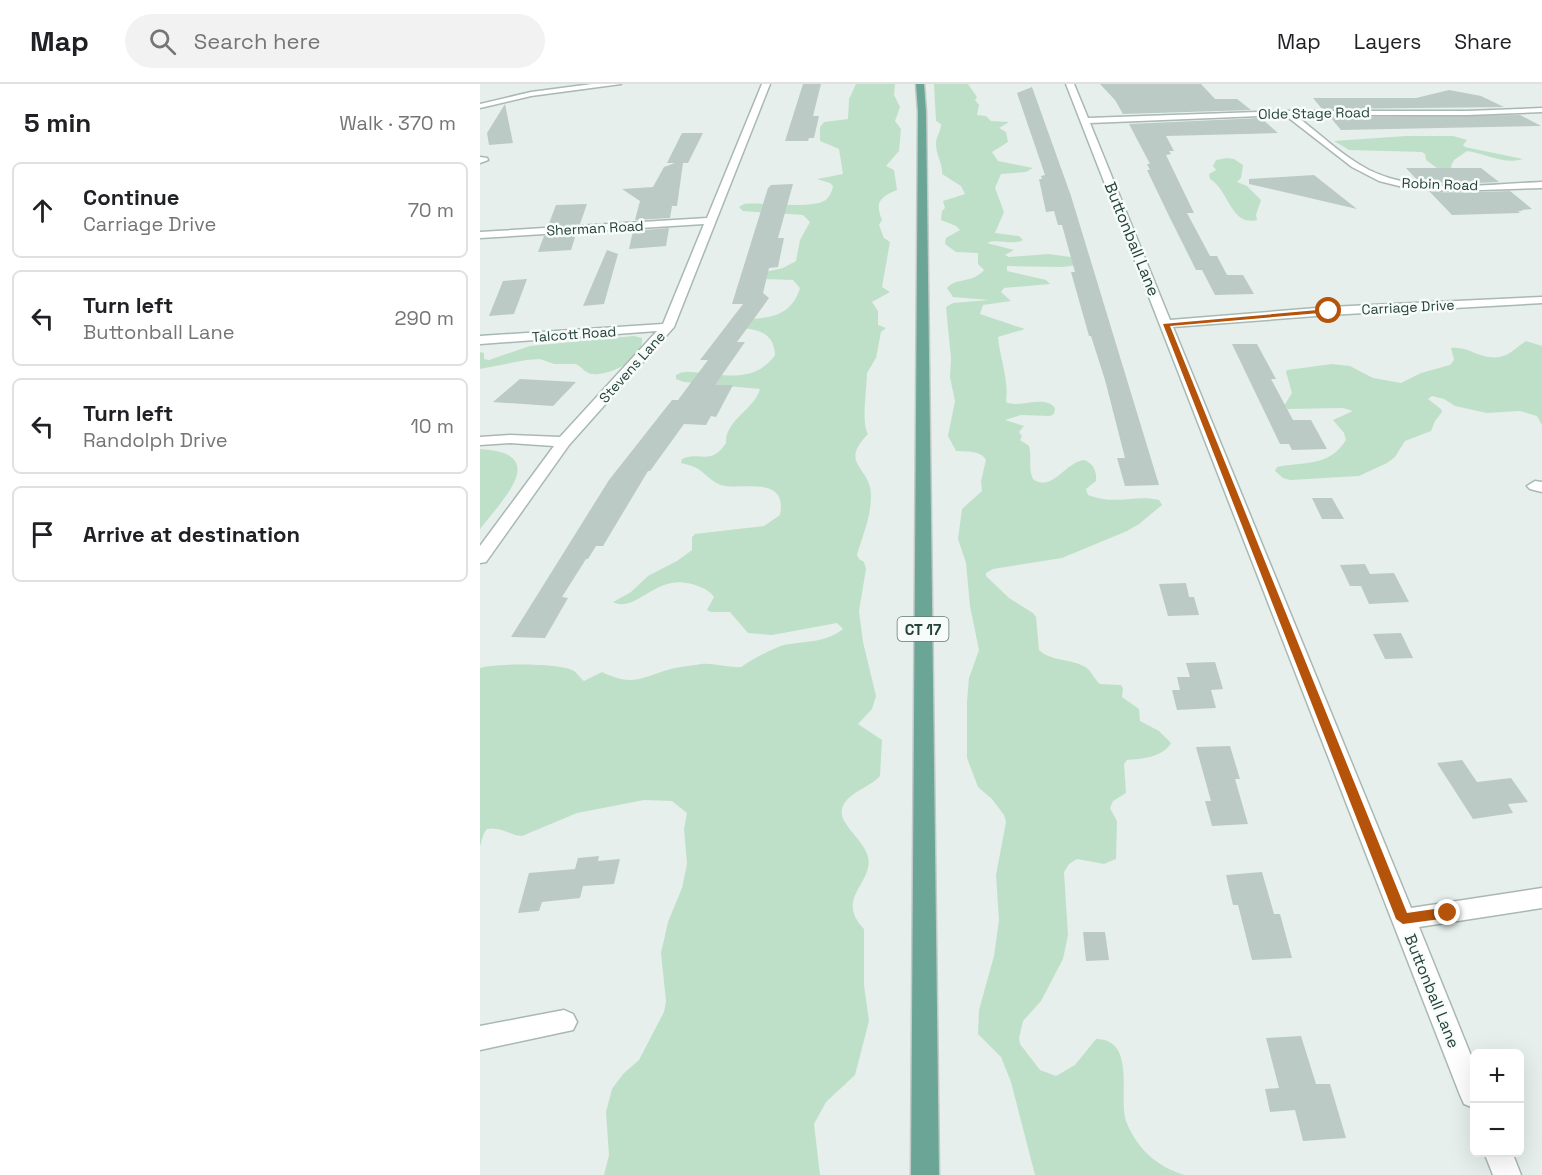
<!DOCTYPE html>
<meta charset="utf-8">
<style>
body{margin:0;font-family:"Space Grotesk",sans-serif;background:#f2f2f2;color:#202124}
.controls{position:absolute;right:18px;bottom:18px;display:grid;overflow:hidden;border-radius:9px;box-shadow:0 6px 24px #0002}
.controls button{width:54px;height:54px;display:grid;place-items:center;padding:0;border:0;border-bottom:2px solid #e0e0e0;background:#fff;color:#202124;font:30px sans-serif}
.stop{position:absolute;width:18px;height:18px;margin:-14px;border:4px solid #b45309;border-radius:50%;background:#fff}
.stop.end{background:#b45309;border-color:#fff;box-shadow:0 2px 6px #0008}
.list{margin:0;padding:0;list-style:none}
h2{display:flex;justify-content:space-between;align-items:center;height:78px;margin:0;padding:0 24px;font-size:26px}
h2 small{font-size:20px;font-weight:400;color:#757577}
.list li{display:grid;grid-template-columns:39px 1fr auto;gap:18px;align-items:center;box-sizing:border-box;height:96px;margin:0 12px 12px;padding:0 12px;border:2px solid #e0e0e0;border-radius:9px}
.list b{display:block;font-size:22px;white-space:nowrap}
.list p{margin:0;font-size:20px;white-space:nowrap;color:#757577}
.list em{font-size:20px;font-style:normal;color:#757577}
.icon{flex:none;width:33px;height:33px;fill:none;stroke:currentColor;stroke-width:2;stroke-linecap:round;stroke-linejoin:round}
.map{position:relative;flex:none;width:1062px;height:1091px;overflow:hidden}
header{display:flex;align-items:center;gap:36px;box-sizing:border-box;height:84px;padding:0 30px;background:#fff;border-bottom:2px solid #e0e0e0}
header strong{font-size:28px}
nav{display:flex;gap:33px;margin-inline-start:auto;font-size:21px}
.search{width:420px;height:54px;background:#f2f2f2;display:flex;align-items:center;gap:15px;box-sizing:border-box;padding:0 21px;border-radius:33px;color:#757577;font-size:22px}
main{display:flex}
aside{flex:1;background:#fff}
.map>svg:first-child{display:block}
</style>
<header>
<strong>Map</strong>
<div class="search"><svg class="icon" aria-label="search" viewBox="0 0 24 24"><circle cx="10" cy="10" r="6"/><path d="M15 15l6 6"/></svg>Search here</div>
<nav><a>Map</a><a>Layers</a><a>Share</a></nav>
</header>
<main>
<aside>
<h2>5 min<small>Walk · 370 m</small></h2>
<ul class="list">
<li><svg class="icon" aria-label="ahead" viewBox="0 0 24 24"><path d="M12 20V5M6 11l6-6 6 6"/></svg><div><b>Continue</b><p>Carriage Drive</p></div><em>70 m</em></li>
<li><svg class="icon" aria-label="left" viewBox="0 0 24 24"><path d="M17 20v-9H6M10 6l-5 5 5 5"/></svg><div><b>Turn left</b><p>Buttonball Lane</p></div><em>290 m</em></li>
<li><svg class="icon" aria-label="left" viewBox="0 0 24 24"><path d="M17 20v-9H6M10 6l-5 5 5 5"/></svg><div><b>Turn left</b><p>Randolph Drive</p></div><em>10 m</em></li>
<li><svg class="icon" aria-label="arrive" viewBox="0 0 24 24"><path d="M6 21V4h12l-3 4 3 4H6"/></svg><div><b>Arrive at destination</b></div></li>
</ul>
</aside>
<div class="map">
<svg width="1062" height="1091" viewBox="0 0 1062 1091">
<rect width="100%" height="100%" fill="#e6efeb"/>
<path fill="#bfe0c8" d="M376 0H415L414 11 420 23 415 37 421 45 419 67 406 82 414 86 417 106C401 113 394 117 402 136L399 141 404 154 410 158 402 203 410 208 392 218 398 227V241L406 244 401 248 396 274 387 289C387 304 381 339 388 350 358 381 391 382 391 412 391 433 383 450 377 471L379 475 384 478 386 485 379 527 383 558 396 612 392 625 378 640 402 656 400 692C389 704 366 709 362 725 358 739 385 757 388 773 394 799 354 814 384 845V901L389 937 375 991 346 1018 334 1040 340 1091H124L129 1071 126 1028 132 1005 143 990 159 976 184 928 186 917 181 869 188 838 202 804 207 780 204 745 207 729 192 717 164 716 97 729 42 752C29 751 21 742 7 745L4 749 0 762V584C14 579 82 579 94 587 97 589 100 594 104 597L122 588C149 601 158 596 184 587 195 583 209 582 221 580 235 579 248 584 262 583 268 577 296 563 304 561 325 557 346 559 363 545L357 539 292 551 268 549 250 528H231L227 526 234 513C229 506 223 504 215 501 176 487 157 530 133 518L151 508 168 492 197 477 212 466V453L215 450 284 442 300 431C308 390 261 407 241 401 231 398 224 387 214 383 210 381 205 380 201 379L202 375C221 367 231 382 246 359 245 336 274 326 280 305L204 298 196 295V291C204 286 211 288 220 289 248 292 277 297 295 271 294 246 273 244 253 244L260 235C286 235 311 234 320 204L313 196 283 195 277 190 303 184 316 177 320 156 330 138 323 131 263 127 259 123 264 120C282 118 330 125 344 117 349 114 352 108 353 102L350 99 337 95 363 90 359 65 340 57V43L344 38 368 35 369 15Z
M454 0H488L497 13 495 16 499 21 497 31 506 32 511 37 529 38 519 44 526 48 528 58 512 68 518 77 553 84 546 88 521 90 515 104 524 128 515 149 539 152 543 156C532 162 517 154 507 159L534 166 525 171 529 173 569 170 598 174 599 181 582 183 527 182V187L566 196 570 200 524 204 521 208 531 217 503 221 500 230 545 245 518 253C520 275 529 295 526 318 540 325 564 310 575 324L574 330 570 332 541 331 525 336 544 342 539 348 542 352 540 356 549 362C552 373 548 385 553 395 572 409 585 378 604 376 613 379 617 387 616 397L606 405 608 411C636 422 656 410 679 416L682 421 659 440 647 447 582 474 513 485 506 489V492L529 514 553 529 556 533 559 566C571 578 594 574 608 585 613 590 615 596 620 600L641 601 643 604 642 613 659 625 660 637 679 647 691 659C683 673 662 675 647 676L644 680 646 709 633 717 630 724 637 737 636 775 624 780 597 775 589 780 584 788 588 851 583 875 561 917 543 937 539 954 540 960 560 986 576 992 595 981 616 955C657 955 638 1014 646 1037 657 1065 677 1083 705 1091H555L531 998 521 973 498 950 499 926 514 872 519 836 516 791 526 738 524 731 512 715 498 703 487 674V617L489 594 499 566 490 522 486 479 478 455 482 425 502 407 501 397 506 376C501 366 486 368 476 367L468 352 475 317 470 293 471 274 466 223 473 219 509 216 473 213 467 204C476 193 492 200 504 186L498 180V169L476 168 465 160 466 154 480 146 476 142 461 136 462 127 465 124 463 117 485 110 481 102 462 90C463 80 456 71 456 60 456 52 461 48 461 40L456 37Z
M926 52H973L987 56 983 61 985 63 1043 75C1024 81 1007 70 987 67L974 76 971 82 972 87H961L946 76 945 70 942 68 869 66 854 57Z
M747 74 754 75 763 81 761 94 757 98 767 102 781 116 776 131 777 136C751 143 749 106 730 95L729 90 736 86 733 82 736 76Z
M154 252 162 254C165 274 131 292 112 290 105 289 103 284 96 280H74L60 275 46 276 0 285V268L4 269V275L9 276 50 262Z
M1046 257 1062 262V341L1057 332 1040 327 1007 329 975 322 964 315 952 312 948 315 961 325 962 328 955 337 951 347 925 357 915 373 907 379 879 392 810 396 803 394 795 387 797 383C824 377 848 384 866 356L864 349 853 336 873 327 863 324 808 325 804 322 812 309 806 288 807 286 852 280 870 282 893 294 921 299 941 289 970 281 974 276 971 264C990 261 1004 280 1026 271 1033 268 1039 261 1046 257Z
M0 365C72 369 22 416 0 445Z"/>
<path fill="#bbcac4" d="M323 0H341L333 32H339L334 54H329L328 57H305Z
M620 0H721L735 15H757L771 26 643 30 635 16Z
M552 3 591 112 679 401 645 402 637 374H645L644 370 625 296 611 252H609L591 188H595L582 141H578L574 127 566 128 559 95H562L561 92 565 91 537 9Z
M969 6 1001 12 1024 23 842 25 833 14H936Z
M25 20 33 59 9 61 7 49Z
M1040 31 1061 42 861 46 850 33Z
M781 34 798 49 686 52 694 67H689L691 70 686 71 714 129H707L730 172H737L747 191H763L774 210 735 211 722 186H716L688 130 667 86H670L667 80H670L649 40Z
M202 49H223L208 79H203L197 122H192L190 134 155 136 160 117 142 105 173 103 184 83 195 79H187Z
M926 84H1001L1019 98 974 100 939 98Z
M834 91 877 125 769 100V95Z
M313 100 298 154H304L298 183 289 184 283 209 289 214 257 258H265L235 301H253L236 333 231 332 226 341 204 340 170 387H168L123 462H116L108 475H106L82 513 88 514 65 554 31 553 129 396 192 316H198L228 276H220L263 220H252L288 104 291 101Z
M949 107 971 109 1030 107 1052 125 1041 126 1043 127H1038L1040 129 972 131Z
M107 120 100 140 68 142 76 121Z
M189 144 186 162 149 165 153 147Z
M96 150 91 166 58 168 64 152Z
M127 166 138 170 124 220 103 222Z
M47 195 34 230 9 232 23 197Z
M752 260H777L796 295H791L813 336H831L847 365 812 366 809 360H800Z
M40 295 96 298 73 322 13 318Z
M832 414H852L864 435H842Z
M885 480 890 490 914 489 929 518 889 520 881 502H870L860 481Z
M706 499 709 513H714L719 531 688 532 679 500Z
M921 549 933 574 905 575 893 550Z
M735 578 743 605 731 606 736 624 697 626 692 606H700L697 593H710L706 579Z
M750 662 760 695H755L768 740 732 742 725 717H731L716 663Z
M982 676 997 698 1031 694 1048 718 1028 720 1033 729 993 735 957 679Z
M119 772 118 777 140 775 134 800 103 802 100 814 62 818 59 827 38 829 49 789 95 785 98 774Z
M782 788 794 830H800L812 874 772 876 758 821H753L746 791Z
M603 848H625L629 876 606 877Z
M821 952 836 1000H850L866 1054 823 1057 815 1026 790 1028 785 1005 799 1004 786 954Z"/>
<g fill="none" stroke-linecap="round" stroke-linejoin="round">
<defs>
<path id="minor" d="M112 0H141L51 12 0 24V20L51 8Z
M282 0H290L194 243 89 361 6 478 0 479V462L74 362 30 359 0 361V353L30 351 80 353 177 247 0 260V252L183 240 224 140 0 154V148L227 134Z
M586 0H594L608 34 807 27H987L1062 24V28L987 31H815C839 49 862 72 889 86 940 111 1007 100 1062 98V104L971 107 923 103 899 97 872 83 805 31 610 39 690 236 849 223 1062 213V219L849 231 693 243 931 824 1062 804V824L939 843 994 979V1024L984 1020 980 1011Z
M0 73 7 74 8 76 0 79Z
M1055 397 1062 398V408L1050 405 1047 402Z
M84 926 93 930 97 938 93 946 0 966V942Z
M1004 1068H1032L1041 1091H1013Z"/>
<path id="primary" d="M436 0H444L446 28 459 1091H431L438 28Z"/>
</defs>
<use href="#minor" stroke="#a8b8b2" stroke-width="3"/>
<use href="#primary" stroke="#c2cac8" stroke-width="3"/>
<use href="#minor" fill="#fff" fill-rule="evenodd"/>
<use href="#primary" fill="#6aa596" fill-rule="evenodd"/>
</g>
<path fill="#b45309" d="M849 225 851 228 690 242 927 829 968 823 975 829 968 834 923 840 916 835 683 240Z"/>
<g text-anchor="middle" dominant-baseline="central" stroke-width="5" stroke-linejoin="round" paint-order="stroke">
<g font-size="14" fill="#24423a" stroke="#f7fbf9">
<text transform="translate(834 29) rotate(-1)">Olde Stage Road</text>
<text transform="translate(960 100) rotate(2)">Robin Road</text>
<text transform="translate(115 144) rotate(-3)">Sherman Road</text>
<text transform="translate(928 223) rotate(-3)">Carriage Drive</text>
<text transform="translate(94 250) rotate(-4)">Talcott Road</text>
<text transform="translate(152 283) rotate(-48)">Stevens Lane</text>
</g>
<rect fill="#f7fbf9" stroke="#637a73" stroke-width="1.5" x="417.5" y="533" width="51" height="24" rx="4.5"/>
<g font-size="15" font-weight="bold" fill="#24423a">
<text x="443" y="545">CT 17</text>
</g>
<g font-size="16" fill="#24423a" stroke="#f7fbf9">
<text transform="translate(652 155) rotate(68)">Buttonball Lane</text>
<text transform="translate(952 907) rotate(68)">Buttonball Lane</text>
</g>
</g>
</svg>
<div class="controls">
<button>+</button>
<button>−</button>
</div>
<div class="stop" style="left:849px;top:227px"></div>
<div class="stop end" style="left:968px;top:829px"></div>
</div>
</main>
